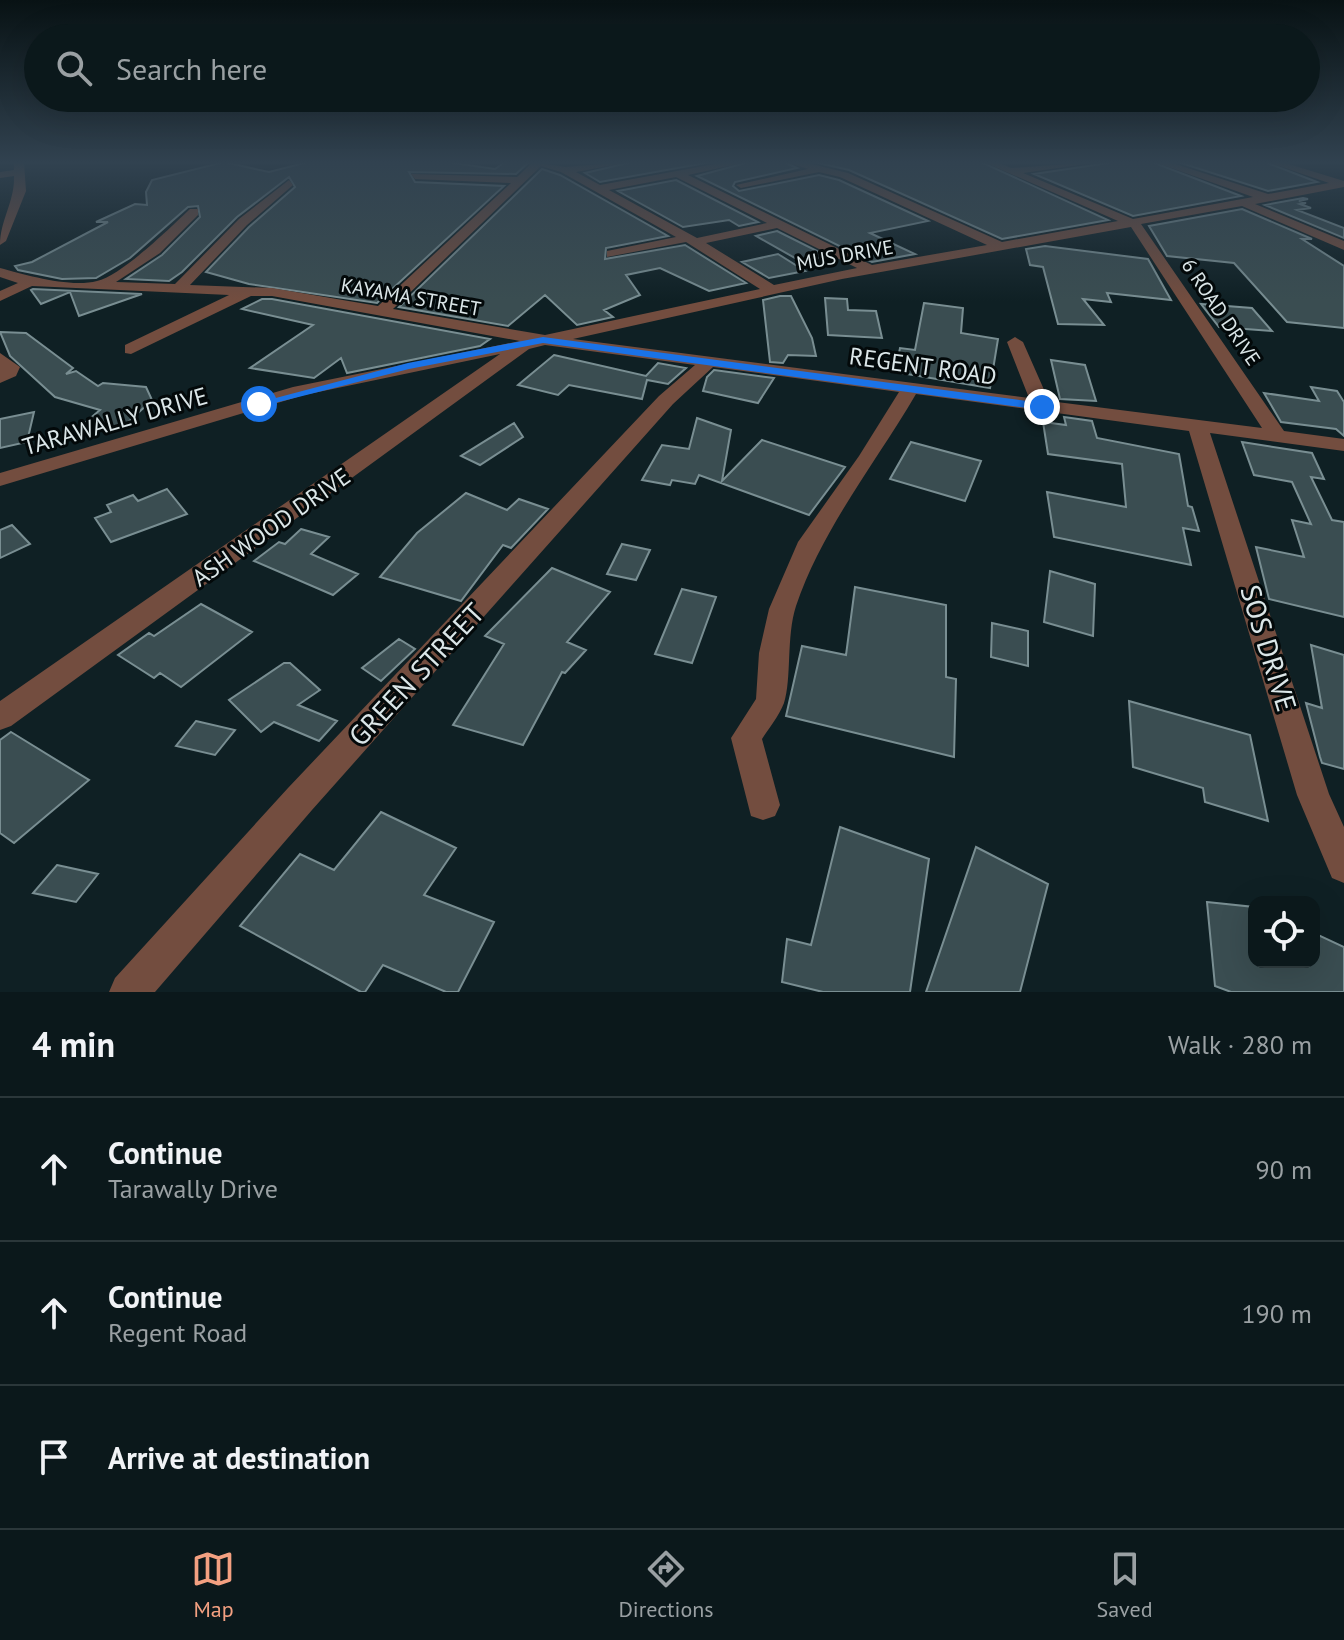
<!DOCTYPE html>
<meta charset="utf-8">
<style>
body{margin:0;font-family:"PT Sans",sans-serif;background:#192528;color:#f1f3f6}
.controls{position:absolute;right:24px;bottom:24px;display:grid;overflow:hidden;border-radius:16px;box-shadow:0 8px 32px #0002}
.controls button{width:72px;height:72px;display:grid;place-items:center;padding:0;border:0;border-bottom:2px solid #2b373a;background:#0b181b;color:#f1f3f6;font:40px sans-serif}
.stop{position:absolute;width:24px;height:24px;margin:-18px;border:6px solid #1a73e8;border-radius:50%;background:#fff}
.stop.end{background:#1a73e8;border-color:#fff;box-shadow:0 2px 8px #0008}
.list{margin:0;padding:0;list-style:none}
h2{display:flex;justify-content:space-between;align-items:center;height:104px;margin:0;padding:0 32px;font-size:34px}
h2 small{font-size:26px;font-weight:400;color:#9aa0a3}
.list li{display:grid;grid-template-columns:52px 1fr auto;gap:24px;align-items:center;box-sizing:border-box;height:144px;padding:0 32px;border-top:2px solid #2b373a}
.list b{display:block;font-size:30px;white-space:nowrap}
.list p{margin:0;font-size:26px;white-space:nowrap;color:#9aa0a3}
.list em{font-size:26px;font-style:normal;color:#9aa0a3}
.icon{flex:none;width:44px;height:44px;fill:none;stroke:currentColor;stroke-width:2;stroke-linecap:round;stroke-linejoin:round}
.map{position:relative;flex:none;width:1344px;height:992px;overflow:hidden}
.search{position:absolute;background:#0b181b;box-shadow:0 8px 32px #0002;left:24px;right:24px;top:24px;height:88px;display:flex;align-items:center;gap:20px;box-sizing:border-box;padding:0 28px;border-radius:44px;color:#9aa0a3;font-size:30px}
.sheet{height:536px;background:#0b181b}
nav{display:flex;justify-content:space-around;align-items:center;box-sizing:border-box;height:112px;border-top:2px solid #2b373a;background:#0b181b;font-size:22px;color:#9aa0a3}
nav a{display:grid;justify-items:center;gap:4px}
nav .on{color:#f3a081}
.map>svg:first-child{display:block}
</style>
<div class="map">
<svg width="1344" height="992" viewBox="0 0 1344 992">
<rect width="100%" height="100%" fill="#0f2024"/>
<path fill="#3a4d51" stroke="#798e92" stroke-width="2" d="M224 162 269 172 308 162H447L495 169 505 162H529L516 174 409 172 415 182 504 186 377 303 249 284 206 272 249 227 295 187 289 177 237 217 182 272 169 281 126 279 162 255 200 217 198 206 188 207 130 258 96 278 62 279 18 270 15 266 32 262 108 222H96L135 204 147 205 146 192 152 180Z
M632 162H711L600 182 585 173Z
M749 162H784L797 168 735 182 733 186 739 191 819 175 839 180 928 221 870 233 915 254 872 262 697 176Z
M814 162H981L1108 220 1002 239 849 170Z
M1115 162H1152L1241 196 1133 216 1034 174Z
M1178 162H1265L1317 182 1268 191Z
M542 169 560 175 668 236 606 248 605 259 685 245 746 283 709 291 660 268 626 275 640 295 604 310 613 317 577 325 545 295 508 326 399 307Z
M676 180 758 222 739 226 729 220 683 227 618 191Z
M1303 198 1308 199 1299 201 1306 203 1300 204 1311 208 1297 210 1344 228V238L1265 205Z
M1242 209 1312 239H1302L1344 266V328L1287 322 1234 263 1167 256 1149 226Z
M777 231 827 256 802 262 756 236Z
M1045 246 1148 259 1171 300 1107 293 1111 302 1083 299 1104 325 1058 324 1043 267 1030 265 1026 249Z
M778 254 805 271 769 278 742 262Z
M31 290 33 289 142 294 79 316 70 292 41 304Z
M780 296H791L812 338 816 356 788 355 783 363 770 362 763 300Z
M825 298 847 299 848 310 876 311 882 338 828 335Z
M262 299H272L490 339 480 346 347 373 341 358 314 378 250 368 313 325 242 309Z
M924 303 963 308 961 333 998 339 990 388 895 372 900 348 915 350Z
M1201 304 1252 308 1272 331 1219 327Z
M0 332 26 333 73 368 66 374 76 371 98 386 103 383 146 387 152 400 123 427 81 426 100 410 55 397 10 356Z
M554 355 646 376 658 363 686 368 668 384 647 380 642 399 569 385 558 395 518 385Z
M1051 360 1085 365 1096 401 1060 399Z
M714 370 774 378 758 403 703 391 707 377Z
M1311 387 1337 391 1344 402V436L1336 429 1281 422 1264 393 1319 401Z
M34 412 27 442 0 448V419Z
M1064 417 1092 421 1097 438 1179 454 1188 506 1192 507 1199 531 1183 528 1191 565 1054 537 1047 492 1126 507 1122 464 1048 454 1043 422 1066 425Z
M697 418 731 430 722 481 762 440 845 467 809 515 699 475 695 484 672 480 670 485 642 480 662 445 689 449Z
M514 423 523 437 480 465 461 456Z
M911 442 981 461 965 501 890 479Z
M1242 442 1312 453 1324 479 1311 477 1332 520 1344 522V617L1269 599 1256 547 1304 557 1292 520 1311 524 1292 482 1254 475Z
M167 489 187 514 111 542 95 518 111 512 107 505 133 495 138 501Z
M466 493 507 510 519 499 548 509 511 548 503 545 461 601 380 577 417 533Z
M12 525 30 544 0 558V530Z
M301 529 329 537 311 554 358 574 333 595 254 561 279 542 285 544Z
M622 544 650 550 636 580 607 574Z
M552 568 610 592 567 642 586 650 565 673 562 672 523 745 453 725 504 644 485 636Z
M1050 571 1095 584 1093 636 1044 622Z
M855 587 946 605V677L956 679 954 757 786 716 802 646 846 655Z
M682 589 716 597 692 663 655 654Z
M201 604 252 632 181 687 160 673 154 678 118 655 149 633 154 636Z
M992 623 1028 631V666L991 657Z
M399 639 415 649 381 681 362 668Z
M1311 645 1344 655V769L1322 763 1320 757 1306 703 1322 708Z
M284 663H290L320 690 298 705 337 721 319 741 274 722 261 732 229 700Z
M1129 701 1250 735 1268 821 1205 802 1203 788 1133 767Z
M196 721 235 730 215 755 176 746Z
M11 732 89 780 14 843 0 833V740Z
M381 812 456 848 424 895 494 922 458 992H446L383 965 365 992H361L240 926 300 854 334 870Z
M840 827 929 859 910 992H823L782 982 787 939 811 945Z
M976 847 1048 884 1020 992H926Z
M57 865 98 874 76 902 33 893Z
M1207 902 1254 907V962H1314V933L1344 947V992H1231L1215 986Z"/>
<g fill="none" stroke-linecap="round" stroke-linejoin="round">
<path fill="#734d3f" fill-rule="evenodd" d="M14 162H24L26 191 6 241 0 245C0 220 15 201 14 176L0 178V172L14 170Z
M533 162 565 167 629 162 576 172 600 185 726 162H746L688 175 872 265 987 245 840 177 819 172 741 188 736 185 808 169 787 162H803L848 173 1002 242 1118 221 984 162H997L1011 168 1098 162 1023 173 1133 219 1253 197 1155 162H1169L1268 194 1329 183 1268 162H1282L1344 181V187L1255 204 1344 241V250L1242 206 1141 224 1284 431 1344 439V451L1210 433 1329 794 1344 827V883L1332 878 1297 795 1189 431 916 394C875 464 822 529 796 606 786 637 792 678 784 703 779 716 769 728 762 739L780 805 775 816 763 820 751 816 731 738 756 699 759 653 769 609 798 542 859 456 899 392 713 367 673 404 312 810 155 992H109L115 978 288 788 659 396 695 365 545 345 529 349 11 726 0 730V701L500 354 304 395 0 486V473L293 387 520 341 272 296H251L131 354 125 353V345L229 295 32 286 0 301V291L18 283 0 277V268C26 275 70 288 97 281 121 276 171 227 190 209H198V215L160 253 116 282 175 284 239 219 289 180 293 185 247 225 190 285 272 288 378 306 511 183 415 179 411 174 517 177ZM541 166 561 172 676 237 607 251V257L686 242 760 289 545 335 393 309ZM676 177 767 223 697 238 609 190ZM1131 227 1262 428 1049 401 1023 342 1015 337 1007 342 1029 398 573 339 842 279ZM777 228 857 268 774 285 706 243Z
M0 353 20 367 16 376 0 383Z"/>
</g>
<linearGradient id="sky" x2="0" y2="1"><stop stop-color="#081214"/><stop offset="0.54" stop-color="#314250"/><stop offset="1" stop-color="#314250" stop-opacity="0"/></linearGradient>
<rect width="1344" height="301" fill="url(#sky)"/>
<path fill="#1a73e8" d="M543 337 1042 403 1047 407 1042 410 543 343 409 369 259 407 253 404 408 363Z"/>
<g text-anchor="middle" dominant-baseline="central" stroke-width="6" stroke-linejoin="round" paint-order="stroke">
<g font-size="20" fill="#dbe6e8" stroke="#03090a">
<text transform="translate(845 255) rotate(-10)">MUS DRIVE</text>
<text transform="translate(411 297) rotate(10)">KAYAMA STREET</text>
<text transform="translate(1221 312) rotate(56)">6 ROAD DRIVE</text>
</g>
<g font-size="24" fill="#dbe6e8" stroke="#03090a">
<text transform="translate(923 366) rotate(8)">REGENT ROAD</text>
<text transform="translate(115 421) rotate(-16)">TARAWALLY DRIVE</text>
<text transform="translate(271 527) rotate(-35)">ASH WOOD DRIVE</text>
</g>
<g font-size="28" fill="#dbe6e8" stroke="#03090a">
<text transform="translate(1269 648) rotate(73)">SOS DRIVE</text>
<text transform="translate(416 674) rotate(-47)">GREEN STREET</text>
</g>
</g>
</svg>
<div class="controls">
<button><svg class="icon" aria-label="locate" viewBox="0 0 24 24"><circle cx="12" cy="12" r="6"/><path d="M12 2v4M12 18v4M2 12h4M18 12h4"/></svg></button>
</div>
<div class="stop" style="left:259px;top:404px"></div>
<div class="stop end" style="left:1042px;top:407px"></div>
<div class="search"><svg class="icon" aria-label="search" viewBox="0 0 24 24"><circle cx="10" cy="10" r="6"/><path d="M15 15l6 6"/></svg>Search here</div>
</div>
<section class="sheet">
<h2>4 min<small>Walk · 280 m</small></h2>
<ul class="list">
<li><svg class="icon" aria-label="ahead" viewBox="0 0 24 24"><path d="M12 20V5M6 11l6-6 6 6"/></svg><div><b>Continue</b><p>Tarawally Drive</p></div><em>90 m</em></li>
<li><svg class="icon" aria-label="ahead" viewBox="0 0 24 24"><path d="M12 20V5M6 11l6-6 6 6"/></svg><div><b>Continue</b><p>Regent Road</p></div><em>190 m</em></li>
<li><svg class="icon" aria-label="arrive" viewBox="0 0 24 24"><path d="M6 21V4h12l-3 4 3 4H6"/></svg><div><b>Arrive at destination</b></div></li>
</ul>
</section>
<nav>
<a class="on"><svg class="icon" aria-label="map" viewBox="0 0 24 24"><path d="M3 6l6-2 6 2 6-2v14l-6 2-6-2-6 2zM9 4v14M15 6v14"/></svg>Map</a>
<a><svg class="icon" aria-label="directions" viewBox="0 0 24 24"><path d="M12 3l9 9-9 9-9-9zM9 14v-3h6M13 9l2 2-2 2"/></svg>Directions</a>
<a><svg class="icon" aria-label="saved" viewBox="0 0 24 24"><path d="M7 4h10v16l-5-4-5 4z"/></svg>Saved</a>
</nav>
